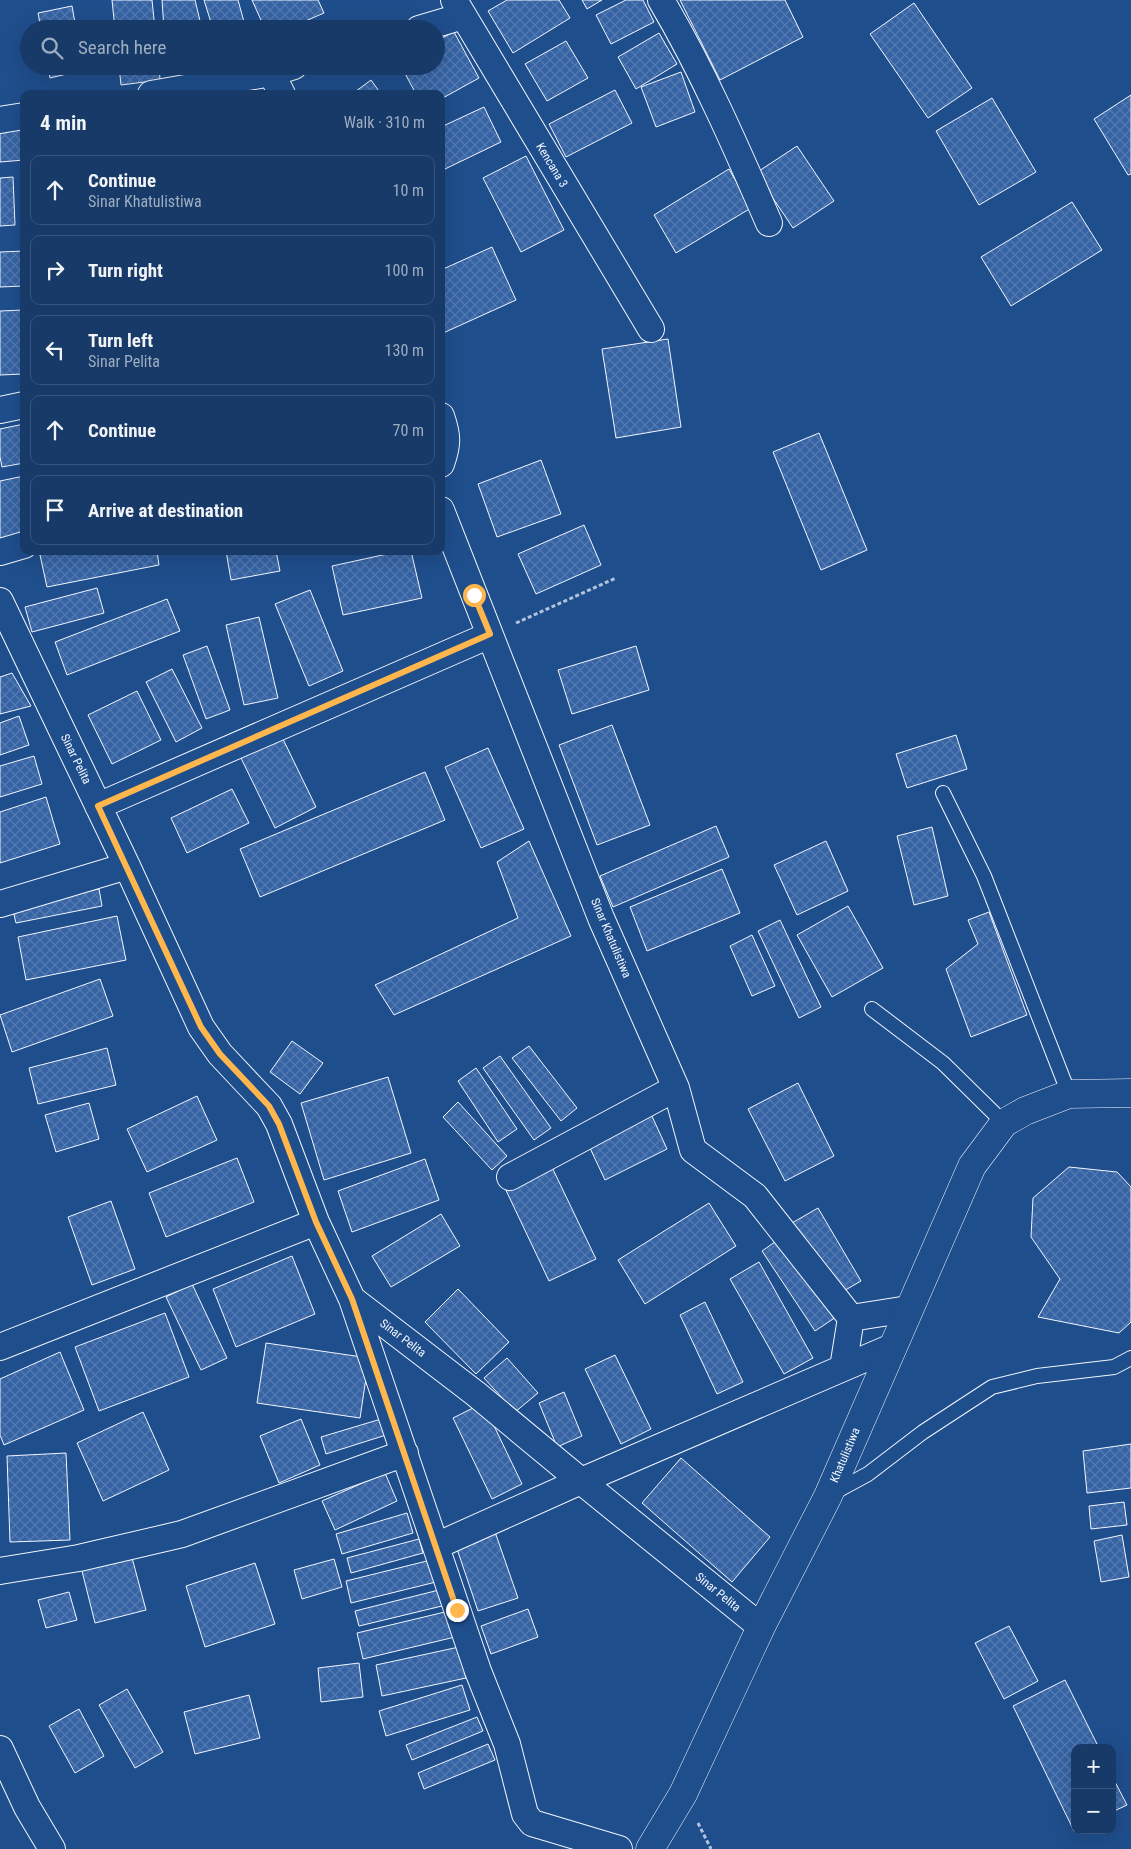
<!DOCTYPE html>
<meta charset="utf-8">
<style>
body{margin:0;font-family:"Roboto Condensed",sans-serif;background:#20416f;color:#f1f3f6}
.controls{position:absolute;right:15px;bottom:15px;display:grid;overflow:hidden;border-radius:10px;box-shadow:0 5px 20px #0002}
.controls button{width:45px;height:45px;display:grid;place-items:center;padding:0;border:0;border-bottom:1px solid #36547d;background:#173a69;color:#f1f3f6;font:25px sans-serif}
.stop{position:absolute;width:15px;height:15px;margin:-11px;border:4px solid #ffb74d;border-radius:50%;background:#fff}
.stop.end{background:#ffb74d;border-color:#fff;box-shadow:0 1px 5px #0008}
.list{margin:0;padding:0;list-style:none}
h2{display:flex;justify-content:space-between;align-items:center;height:65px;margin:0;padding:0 20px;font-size:21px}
h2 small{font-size:16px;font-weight:400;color:#9eadc0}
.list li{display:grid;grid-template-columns:32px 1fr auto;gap:15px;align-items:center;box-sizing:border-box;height:70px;margin:0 10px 10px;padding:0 10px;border:1px solid #36547d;border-radius:10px}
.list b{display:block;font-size:19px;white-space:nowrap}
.list p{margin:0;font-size:16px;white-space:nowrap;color:#9eadc0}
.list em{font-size:16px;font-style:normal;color:#9eadc0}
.icon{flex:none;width:28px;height:28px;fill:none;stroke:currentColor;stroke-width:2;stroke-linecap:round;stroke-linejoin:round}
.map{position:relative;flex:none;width:1131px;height:1849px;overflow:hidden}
.search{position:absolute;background:#173a69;box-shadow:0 5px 20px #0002;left:20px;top:20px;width:425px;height:55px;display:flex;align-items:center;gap:12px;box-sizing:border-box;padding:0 18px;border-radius:28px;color:#9eadc0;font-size:19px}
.panel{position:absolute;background:#173a69;box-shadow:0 5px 20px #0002;left:20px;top:90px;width:425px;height:465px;border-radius:10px}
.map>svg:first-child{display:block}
</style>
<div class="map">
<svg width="1131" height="1849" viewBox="0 0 1131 1849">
<defs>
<pattern id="building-cross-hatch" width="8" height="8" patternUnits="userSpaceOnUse" patternTransform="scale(1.25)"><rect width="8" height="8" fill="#3563a3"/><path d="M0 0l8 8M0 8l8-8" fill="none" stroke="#537ab1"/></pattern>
</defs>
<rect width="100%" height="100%" fill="#1f4e8c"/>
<path fill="url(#building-cross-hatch)" stroke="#f2f6ff" d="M112 0H152L155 29H115Z
M162 0H195L202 29H164Z
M204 0H238L246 29H213Z
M252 0H318L324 13 287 29H265Z
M507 0H559L570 18 513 53 488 11Z
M582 0H602L587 9Z
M626 0H643L654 22 611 44 596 15Z
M680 0H785L803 37 720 80Z
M914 3 972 88 928 118 870 34Z
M72 6 76 29H41L38 13Z
M454 32 479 78 441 99V94H416L401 66H436V41Z
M659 33 677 64 636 89 618 57Z
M566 41 588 78 547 101 525 64Z
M48 66H83L84 70 50 78Z
M119 66H159L160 80 121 85Z
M681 72 695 112 656 127 641 87Z
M371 80 381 94H352Z
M247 83 252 94H224Z
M615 90 632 123 566 157 549 124Z
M1131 95V174L1128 175 1094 119Z
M992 98 1036 172 979 205 936 131Z
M484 107 501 142 445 169 441 161V127Z
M24 128V160L0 162V130Z
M797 146 834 201 793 228 756 173Z
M526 156 564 230 521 252 483 178Z
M729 169 751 208 676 253 654 215Z
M13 177 15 225 0 226V178Z
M1072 202 1102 250 1011 306 981 257Z
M492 247 516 300 441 334V270Z
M24 251V286L0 287V252Z
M24 310V374L0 375V311Z
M668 339 681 427 616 438 602 349Z
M24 424V463L2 467 0 457V429Z
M819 433 867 550 821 570 773 452Z
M541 460 561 514 497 537 478 484Z
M24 476V537L0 542V481Z
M584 525 601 565 536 594 518 554Z
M62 551H157L159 565 47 587 40 555Z
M226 551H276L280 571 231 580Z
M401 551H411L422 598 343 615 332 566Z
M97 588 104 613 32 632 25 607Z
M310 590 343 671 309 686 275 604Z
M167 599 180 631 67 675 55 642Z
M259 617 278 698 244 705 226 625Z
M207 646 230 710 206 719 183 655Z
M636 646 649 690 572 714 558 670Z
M172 669 202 728 176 742 146 682Z
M12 673 31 706 0 714V677Z
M137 691 161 740 112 764 88 715Z
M19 716 29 745 0 755V723Z
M612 725 650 825 597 845 559 745Z
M281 735 316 807 275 828 240 756Z
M956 735 967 769 907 788 896 754Z
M488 748 524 829 481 848 445 767Z
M34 756 42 784 0 797V766Z
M425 772 445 820 260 897 240 849Z
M232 789 249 823 187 853 171 818Z
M46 797 60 844 0 863V812Z
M716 826 729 857 613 907 600 876Z
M932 827 948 896 914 905 897 836Z
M529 841 571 936 394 1015 375 985 518 918 497 862Z
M826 841 848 891 797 915 774 865Z
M722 869 740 913 647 951 630 907Z
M99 889 102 906 16 923 12 906Z
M848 906 883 968 832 997 797 935Z
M989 912 1027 1015 971 1037 946 969 978 944 968 920Z
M117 916 126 960 26 980 18 937Z
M780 920 821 1007 799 1018 758 931Z
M752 935 775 986 752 996 730 946Z
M100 979 113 1016 12 1052 0 1015Z
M292 1041 323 1063 300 1094 270 1072Z
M529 1046 577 1108 561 1121 512 1058Z
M107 1048 116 1085 38 1104 29 1068Z
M500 1056 551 1128 534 1140 483 1068Z
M476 1068 517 1129 498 1142 458 1081Z
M388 1077 411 1153 324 1180 301 1103Z
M798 1083 834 1156 785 1181 748 1109Z
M197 1096 217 1140 147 1172 127 1129Z
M458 1102 507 1156 492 1170 443 1117Z
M89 1103 99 1139 56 1152 45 1115Z
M651 1114 667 1149 605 1180 589 1146Z
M237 1158 254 1202 166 1237 149 1193Z
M425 1159 439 1200 352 1232 338 1191Z
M549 1161 596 1259 549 1281 503 1184Z
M1069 1167 1117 1172 1131 1187V1322L1119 1333 1038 1317 1060 1279 1031 1237 1033 1198Z
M111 1201 135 1269 92 1285 68 1217Z
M709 1203 736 1246 645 1304 618 1260Z
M818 1208 861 1281 835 1296 792 1223Z
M441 1214 460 1246 391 1287 372 1256Z
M782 1237 836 1317 815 1331 762 1251Z
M292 1256 315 1314 236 1347 213 1289Z
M759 1262 813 1358 784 1374 730 1279Z
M192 1284 227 1358 201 1370 166 1297Z
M458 1289 509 1342 476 1374 425 1322Z
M705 1302 743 1382 717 1394 680 1315Z
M165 1313 189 1377 99 1411 75 1347Z
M266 1343 369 1358 360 1418 257 1403Z
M60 1352 84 1410 4 1445 0 1435V1379Z
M615 1355 651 1429 621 1444 585 1369Z
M507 1358 538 1393 515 1412 484 1378Z
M564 1392 582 1436 557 1447 539 1403Z
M483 1403 522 1484 492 1499 453 1418Z
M143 1412 169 1470 103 1501 77 1443Z
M301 1419 320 1465 279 1483 260 1436Z
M381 1419 386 1435 326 1454 321 1437Z
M1131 1444V1488L1087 1493 1083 1451Z
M66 1453 70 1540 10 1542 7 1456Z
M681 1458 770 1537 732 1582 642 1503Z
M385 1473 397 1501 335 1530 322 1501Z
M1124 1502 1127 1525 1091 1529 1089 1506Z
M407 1513 413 1533 342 1554 336 1534Z
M494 1529 518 1598 478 1611 455 1543Z
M1122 1535 1129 1577 1101 1582 1094 1541Z
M419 1539 423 1553 351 1573 347 1558Z
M131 1554 146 1610 95 1623 81 1567Z
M334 1559 342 1587 302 1599 294 1570Z
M435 1559 440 1581 351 1603 346 1581Z
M255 1563 275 1624 205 1647 186 1586Z
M439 1590 442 1606 359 1626 355 1611Z
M69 1592 77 1620 46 1628 38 1600Z
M528 1609 538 1637 491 1654 481 1626Z
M449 1611 455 1637 363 1659 357 1633Z
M1009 1626 1038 1681 1004 1699 975 1643Z
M459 1647 466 1678 382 1696 376 1665Z
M359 1663 363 1697 321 1702 318 1668Z
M1065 1680 1099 1748H1075L1076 1830 1074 1831 1013 1706Z
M462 1685 470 1710 386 1736 379 1711Z
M127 1689 163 1752 135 1768 99 1705Z
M249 1695 260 1738 195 1754 184 1712Z
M79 1709 104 1756 75 1773 49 1726Z
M477 1717 483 1731 412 1760 406 1745Z
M488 1744 495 1760 424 1789 418 1773Z
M1112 1776 1127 1805 1112 1812Z"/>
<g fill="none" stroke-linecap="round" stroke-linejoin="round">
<defs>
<path id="lane" d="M943 793 984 876 1069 1094
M872 1009 943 1063 1004 1123
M833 1493 868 1474 923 1432 992 1387 1037 1376 1114 1367 1131 1358"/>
<path id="street" d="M454 0 651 329
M661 0C703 71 736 147 769 223
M419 29 463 16
M271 73 282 94
M151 94 271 73 294 66
M0 120 24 116
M0 410 24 405
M441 416C448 436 448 444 441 464
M441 510 601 918 676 1088 693 1150 755 1196 851 1318
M0 552 24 545
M0 601 127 866 201 1027 220 1054 269 1106 279 1124 316 1222 352 1299 476 1394 581 1481 761 1627
M98 806 490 635
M0 904 127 866
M510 1177 676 1088
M352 1299 478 1671 507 1744 525 1814 532 1823 619 1849
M851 1318 908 1309
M0 1347 316 1222
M843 1368 851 1318
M436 1546 581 1481 892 1347
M0 1571 79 1558 182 1534 405 1453
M0 1749 27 1807 52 1849"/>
<path id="highway" d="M650 1849 683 1794 761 1627 828 1496 972 1166 1004 1123 1025 1111 1069 1094 1131 1093"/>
</defs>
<use href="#lane" stroke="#f2f6ff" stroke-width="16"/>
<use href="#street" stroke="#f2f6ff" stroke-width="28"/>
<use href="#highway" stroke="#f2f6ff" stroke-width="29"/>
<path stroke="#b3c4dc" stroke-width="3" stroke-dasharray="4 2.5" stroke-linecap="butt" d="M516 623 616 578
M698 1823 711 1849"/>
<use href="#lane" stroke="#1f4e8c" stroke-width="14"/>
<use href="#street" stroke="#1f4e8c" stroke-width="26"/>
<use href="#highway" stroke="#1f4e8c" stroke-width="28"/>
</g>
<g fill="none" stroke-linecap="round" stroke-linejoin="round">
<path stroke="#ffb74d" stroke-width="6" d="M457 1610 352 1299 316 1222 279 1124 269 1106 220 1054 201 1027 98 806 490 634 474 595"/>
</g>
<g text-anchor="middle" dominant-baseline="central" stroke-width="4" stroke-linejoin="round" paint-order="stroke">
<g font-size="12" fill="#f2f6ff" stroke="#1f4e8c">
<text transform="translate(552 165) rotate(59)">Kencana 3</text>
<text transform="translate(76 759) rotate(64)">Sinar Pelita</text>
<text transform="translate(611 938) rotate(67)">Sinar Khatulistiwa</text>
<text transform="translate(403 1338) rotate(37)">Sinar Pelita</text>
<text transform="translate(845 1455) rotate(-67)">Khatulistiwa</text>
<text transform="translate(718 1592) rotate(39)">Sinar Pelita</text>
</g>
</g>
</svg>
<div class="controls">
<button>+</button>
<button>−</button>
</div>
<div class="stop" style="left:474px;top:595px"></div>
<div class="stop end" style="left:457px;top:1610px"></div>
<div class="search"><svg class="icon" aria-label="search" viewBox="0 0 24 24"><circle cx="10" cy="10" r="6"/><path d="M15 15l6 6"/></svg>Search here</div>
<section class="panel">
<h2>4 min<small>Walk · 310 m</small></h2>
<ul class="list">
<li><svg class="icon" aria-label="ahead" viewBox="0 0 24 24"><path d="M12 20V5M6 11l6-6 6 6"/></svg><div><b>Continue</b><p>Sinar Khatulistiwa</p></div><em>10 m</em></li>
<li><svg class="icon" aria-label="right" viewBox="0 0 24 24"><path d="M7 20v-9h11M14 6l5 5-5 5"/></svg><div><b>Turn right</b></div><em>100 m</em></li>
<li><svg class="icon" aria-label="left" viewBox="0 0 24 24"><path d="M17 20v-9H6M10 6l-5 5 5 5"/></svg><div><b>Turn left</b><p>Sinar Pelita</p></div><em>130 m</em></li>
<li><svg class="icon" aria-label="ahead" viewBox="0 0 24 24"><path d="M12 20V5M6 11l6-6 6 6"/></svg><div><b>Continue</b></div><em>70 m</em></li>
<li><svg class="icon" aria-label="arrive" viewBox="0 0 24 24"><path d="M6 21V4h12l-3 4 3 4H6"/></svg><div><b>Arrive at destination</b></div></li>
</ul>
</section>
</div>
